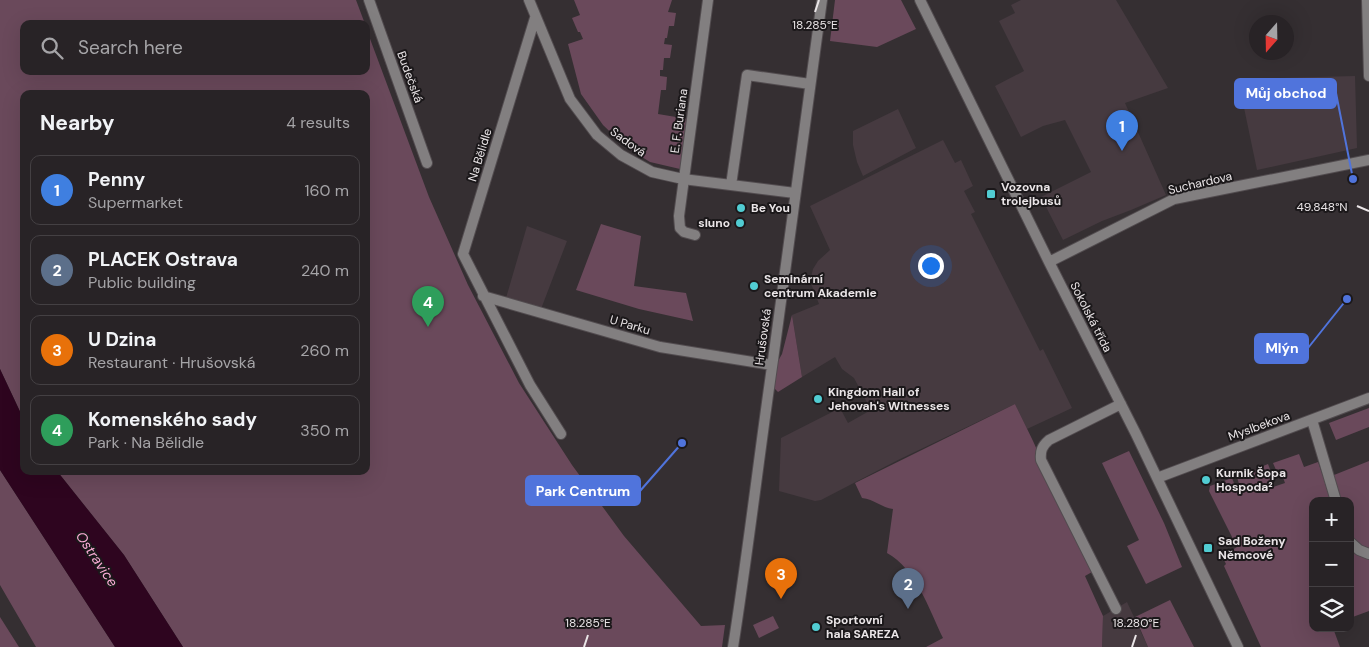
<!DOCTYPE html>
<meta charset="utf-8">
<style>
body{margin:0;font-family:"DM Sans",sans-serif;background:#342f32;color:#f1f3f6}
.controls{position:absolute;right:15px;bottom:15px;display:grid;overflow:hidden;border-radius:10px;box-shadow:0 5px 20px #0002}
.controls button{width:45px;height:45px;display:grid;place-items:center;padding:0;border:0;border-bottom:1px solid #444043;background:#282326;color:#f1f3f6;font:25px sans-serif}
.compass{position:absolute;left:1249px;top:15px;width:45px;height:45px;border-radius:50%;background:#282326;box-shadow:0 5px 20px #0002;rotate:200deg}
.you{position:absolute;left:930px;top:265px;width:18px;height:18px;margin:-12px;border:4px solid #fff;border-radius:50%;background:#1a73e8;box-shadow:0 0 0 8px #1a73e833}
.badge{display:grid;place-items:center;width:32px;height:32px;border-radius:50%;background:#8bbbb9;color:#fff;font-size:16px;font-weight:700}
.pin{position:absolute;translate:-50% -41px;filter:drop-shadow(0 1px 2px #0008)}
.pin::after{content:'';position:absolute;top:26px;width:18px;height:15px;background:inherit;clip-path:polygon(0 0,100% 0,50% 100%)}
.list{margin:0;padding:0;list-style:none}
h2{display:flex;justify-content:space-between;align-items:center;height:65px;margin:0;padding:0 20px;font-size:21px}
h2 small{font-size:16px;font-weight:400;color:#a5a4a7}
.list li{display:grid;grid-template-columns:32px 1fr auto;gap:15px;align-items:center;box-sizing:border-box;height:70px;margin:0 10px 10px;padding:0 10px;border:1px solid #444043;border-radius:10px}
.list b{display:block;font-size:19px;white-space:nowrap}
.list p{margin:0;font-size:16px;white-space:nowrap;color:#a5a4a7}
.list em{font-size:16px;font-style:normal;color:#a5a4a7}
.icon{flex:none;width:28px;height:28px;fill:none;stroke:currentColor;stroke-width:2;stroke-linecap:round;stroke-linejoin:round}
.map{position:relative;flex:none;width:1369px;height:647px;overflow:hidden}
.search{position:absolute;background:#282326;box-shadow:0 5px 20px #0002;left:20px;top:20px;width:350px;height:55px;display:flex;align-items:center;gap:12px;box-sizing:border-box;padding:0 18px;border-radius:10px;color:#a5a4a7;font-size:19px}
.panel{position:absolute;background:#282326;box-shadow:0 5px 20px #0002;left:20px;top:90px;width:350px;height:385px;border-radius:10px}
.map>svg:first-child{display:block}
</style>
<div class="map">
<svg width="1369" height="647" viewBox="0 0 1369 647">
<rect width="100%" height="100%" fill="#352f32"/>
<path fill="#463a40" d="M1021 0H1116L1168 88 1125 103 1166 195 1131 210 1102 221 1063 240 1041 197 1091 172 1065 120 1043 126 1021 137 995 86 1024 71 999 21 1015 13 1011 5Z
M1355 76 1357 148 1257 170 1238 79Z
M898 109 916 148 863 176 857 162 853 145V131Z
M943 140 955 163 961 160 973 186 964 191 975 212 971 214 1040 351 1043 349 1072 408 1027 429 1015 404 898 460 821 500 815 501 779 491 781 438 840 408 848 423 871 410 854 378 842 369 835 357 802 377 792 315 819 304 810 281 813 269 818 261 830 250 810 206Z
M527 226 567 241 541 309 506 298Z
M1127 602 1148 647H1102L1103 616Z"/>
<path fill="#6a495b" d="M0 0H356L365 24H24V71H366V28L429 197 468 285 519 383 572 465 624 536 701 626 725 625 722 647H183L124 555 57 471H366V94H24V420L0 369Z
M574 0H672L668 12 676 13 674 26H669L667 38H665L664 44 672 45 670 58H664L663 70H660V76L667 77 666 90H661L658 114 688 119 680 169 650 162 626 147 603 125 581 94 568 44 583 39 580 32H578L572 18 580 15Z
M835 0H901L916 29 877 47 830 41Z
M601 224 641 236 634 286 686 293 693 321 639 309 576 290Z
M792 315 802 377 778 392 774 388 778 361 782 354Z
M1015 404 1033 441 1092 572 1085 576 1103 616 1102 647H926L943 638C929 609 916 569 887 553L893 509C882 508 874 499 862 498L855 483Z
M1369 408V427L1336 440 1329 423Z
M1129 451 1164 523 1182 567 1146 584 1127 546 1139 540 1102 463Z
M1299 454 1304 467 1318 462 1324 479 1369 461V611L1350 618V501H1313V628H1333L1340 647H1261L1224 566 1226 564 1222 556 1237 547 1209 491 1210 486 1232 478 1235 486 1239 484 1237 477 1268 464 1271 472 1268 473 1273 487 1285 483 1280 469 1276 470 1273 463Z
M0 470 115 647H36L0 585Z
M1170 600 1194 647H1148L1135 617Z
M773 616 779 628 759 638 753 625Z
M0 617 19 647H0Z"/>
<path fill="#2e051f" d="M0 369 24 420V471H57L124 555 183 647H115L0 470Z"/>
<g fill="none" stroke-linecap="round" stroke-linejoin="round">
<defs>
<path id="minor" d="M369 0 427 163
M529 0 570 99 597 135 621 155 652 172 683 179 795 193
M920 0 1049 262 1136 434 1238 647
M1367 0 1369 76
M535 18 463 254 530 385 561 434
M731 185 747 75 810 84
M695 235 684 232 680 228 679 216 708 0
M1049 262 1174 199 1369 160
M483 296 660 347 772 365
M1312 420 1336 501
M1157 478 1369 398
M1350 542 1359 550 1369 554
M1116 609 1041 460C1040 451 1042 446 1049 440L1121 404
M733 647C748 552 759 456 773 360L822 0"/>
</defs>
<use href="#minor" stroke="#524c4f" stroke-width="12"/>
<use href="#minor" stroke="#827f80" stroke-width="10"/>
</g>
<path fill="none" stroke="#eae5e7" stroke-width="2" d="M815 12 819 0M1357 206 1369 211M584 647 588 635M1132 647 1136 635"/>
<g fill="#51ccd2" stroke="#1b181a" stroke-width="2">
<rect x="986" y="189" width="10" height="10" rx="2.5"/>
<circle cx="741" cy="208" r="5"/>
<circle cx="740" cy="223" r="5"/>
<circle cx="754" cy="286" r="5"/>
<circle cx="818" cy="399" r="5"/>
<circle cx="1206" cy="480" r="5"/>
<rect x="1203" y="543" width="10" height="10" rx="2.5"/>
<circle cx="816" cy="627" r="5"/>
</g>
<g text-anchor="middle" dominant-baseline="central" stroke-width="4" stroke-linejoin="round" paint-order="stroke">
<g font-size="12" fill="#eae5e7" stroke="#1b181a">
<text transform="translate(410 77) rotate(70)">Budečská</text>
<text transform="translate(679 121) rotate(-82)">E. F. Buriana</text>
<text transform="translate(628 142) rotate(36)">Sadová</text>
<text transform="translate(480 155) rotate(-73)">Na Bělidle</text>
<text transform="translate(1200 183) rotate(-13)">Suchardova</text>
<text transform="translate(1091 317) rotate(63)">Sokolská třída</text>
<text transform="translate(630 325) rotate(16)">U Parku</text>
<text transform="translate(763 337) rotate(-82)">Hrušovská</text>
<text transform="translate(1259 426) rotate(-20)">Myslbekova</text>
</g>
<g font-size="12" font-weight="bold" fill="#eae5e7" stroke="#1b181a" text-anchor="start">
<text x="1001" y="187">Vozovna<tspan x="1001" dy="14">trolejbusů</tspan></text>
<text x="751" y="208">Be You</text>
<text x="730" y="223" text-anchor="end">sluno</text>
<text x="764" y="279">Seminární<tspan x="764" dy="14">centrum Akademie</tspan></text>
<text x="828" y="392">Kingdom Hall of<tspan x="828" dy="14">Jehovah's Witnesses</tspan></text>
<text x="1216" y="473">Kurnik Šopa<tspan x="1216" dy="14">Hospoda²</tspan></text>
<text x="1218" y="541">Sad Boženy<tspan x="1218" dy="14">Němcové</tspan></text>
<text x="826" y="620">Sportovní<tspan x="826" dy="14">hala SAREZA</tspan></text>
</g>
<g font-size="14" font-style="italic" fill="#fbadd7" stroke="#1b181a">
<text transform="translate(97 559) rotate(56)">Ostravice</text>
</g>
</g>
<g font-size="12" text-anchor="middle" fill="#eae5e7" stroke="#1b181a" stroke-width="4" stroke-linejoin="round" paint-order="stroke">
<text x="815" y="29">18.285°E</text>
<text x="1322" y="211">49.848°N</text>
<text x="588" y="627">18.285°E</text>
<text x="1136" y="627">18.280°E</text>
</g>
<path fill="none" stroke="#5074dc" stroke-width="2" d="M1353 179L1336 93M1347 299L1308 348M682 443L640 491"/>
<g fill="#5074dc" stroke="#1b181a" stroke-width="2">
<circle cx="1353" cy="179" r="5"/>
<circle cx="1347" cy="299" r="5"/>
<circle cx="682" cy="443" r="5"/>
</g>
<g fill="#5074dc" stroke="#5074dc" stroke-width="2">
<rect x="1235" y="79" width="101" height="29" rx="5"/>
<rect x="1255" y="334" width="53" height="29" rx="5"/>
<rect x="526" y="476" width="114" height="29" rx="5"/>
</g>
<g font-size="14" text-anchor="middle" font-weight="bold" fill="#fff">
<text x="1286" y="98">Můj obchod</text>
<text x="1282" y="353">Mlýn</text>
<text x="583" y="496">Park Centrum</text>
</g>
</svg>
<div class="controls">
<button>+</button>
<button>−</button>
<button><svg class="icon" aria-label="layers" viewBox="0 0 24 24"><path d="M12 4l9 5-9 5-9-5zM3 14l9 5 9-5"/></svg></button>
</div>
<svg class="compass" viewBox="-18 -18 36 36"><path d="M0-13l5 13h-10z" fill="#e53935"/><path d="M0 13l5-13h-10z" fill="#a5a4a7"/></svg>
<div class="you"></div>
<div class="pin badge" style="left:1122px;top:151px;background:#3f7fe0">1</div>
<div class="pin badge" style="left:908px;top:609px;background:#5c6f8a">2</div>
<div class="pin badge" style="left:781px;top:599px;background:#e8710a">3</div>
<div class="pin badge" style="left:428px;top:327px;background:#2e9e5b">4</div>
<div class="search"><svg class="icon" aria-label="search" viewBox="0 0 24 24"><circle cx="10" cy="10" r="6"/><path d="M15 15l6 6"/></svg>Search here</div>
<section class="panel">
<h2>Nearby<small>4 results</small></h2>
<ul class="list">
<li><span class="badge" style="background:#3f7fe0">1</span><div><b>Penny</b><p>Supermarket</p></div><em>160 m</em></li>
<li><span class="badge" style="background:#5c6f8a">2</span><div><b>PLACEK Ostrava</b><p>Public building</p></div><em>240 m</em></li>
<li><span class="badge" style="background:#e8710a">3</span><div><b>U Dzina</b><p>Restaurant · Hrušovská</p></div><em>260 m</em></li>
<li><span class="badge" style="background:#2e9e5b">4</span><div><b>Komenského sady</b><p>Park · Na Bělidle</p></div><em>350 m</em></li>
</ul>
</section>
</div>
